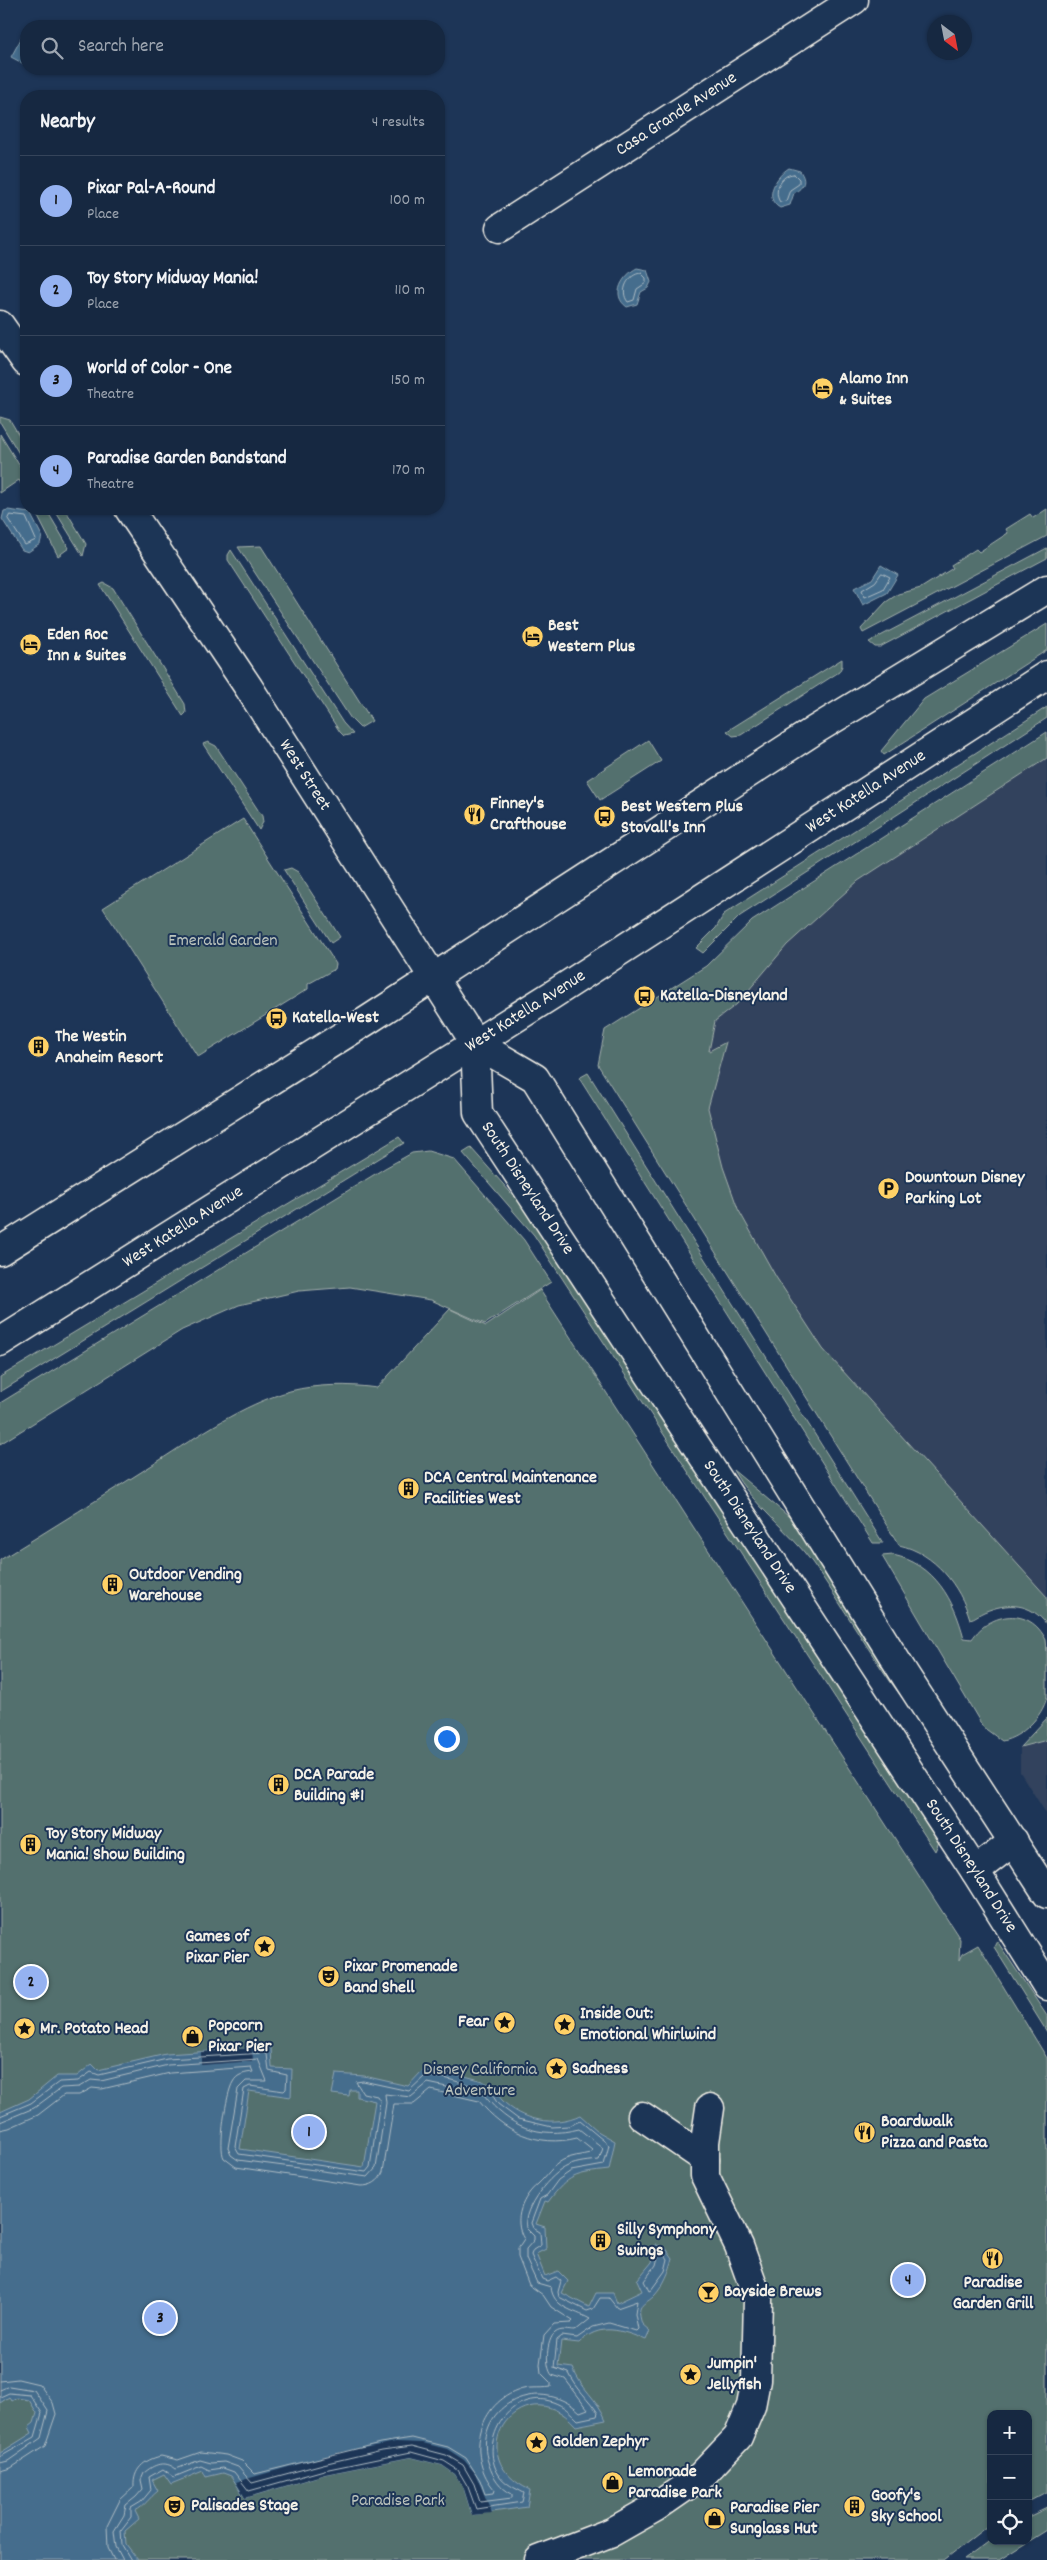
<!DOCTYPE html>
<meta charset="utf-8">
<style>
body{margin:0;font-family:Dekko,sans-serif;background:#1f3048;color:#f1f3f6}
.controls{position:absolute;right:15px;bottom:15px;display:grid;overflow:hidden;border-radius:10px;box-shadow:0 1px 4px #0004}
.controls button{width:45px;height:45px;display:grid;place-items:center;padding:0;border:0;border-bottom:1px solid #35445a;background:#162841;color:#f1f3f6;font:25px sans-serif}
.compass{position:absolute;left:927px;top:15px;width:45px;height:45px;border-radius:50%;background:#162841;box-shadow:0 1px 4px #0004;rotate:148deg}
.you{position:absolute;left:446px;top:1738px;width:18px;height:18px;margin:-12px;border:4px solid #fff;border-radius:50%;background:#1a73e8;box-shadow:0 0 0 8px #1a73e833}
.badge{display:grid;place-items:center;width:32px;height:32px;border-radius:50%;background:#95b2f1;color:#111;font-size:16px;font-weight:700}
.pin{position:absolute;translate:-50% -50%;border:2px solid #fff;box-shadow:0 1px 5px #0006}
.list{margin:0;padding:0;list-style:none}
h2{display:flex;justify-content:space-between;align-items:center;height:65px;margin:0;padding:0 20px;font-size:21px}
h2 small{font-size:16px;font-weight:400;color:#9ea6b1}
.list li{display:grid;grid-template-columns:32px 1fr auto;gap:15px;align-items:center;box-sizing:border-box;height:90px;padding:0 20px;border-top:1px solid #35445a}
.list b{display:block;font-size:19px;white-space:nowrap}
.list p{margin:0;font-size:16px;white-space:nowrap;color:#9ea6b1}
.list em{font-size:16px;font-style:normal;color:#9ea6b1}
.icon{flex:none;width:28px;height:28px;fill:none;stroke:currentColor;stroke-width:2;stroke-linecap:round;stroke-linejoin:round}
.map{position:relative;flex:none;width:1047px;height:2560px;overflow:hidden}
.search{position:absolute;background:#162841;box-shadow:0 1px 4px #0004;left:20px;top:20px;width:425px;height:55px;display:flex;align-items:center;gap:12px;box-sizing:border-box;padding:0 18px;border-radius:20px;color:#9ea6b1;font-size:19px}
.panel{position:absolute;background:#162841;box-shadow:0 1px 4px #0004;left:20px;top:90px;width:425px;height:425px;border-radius:20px}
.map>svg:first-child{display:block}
</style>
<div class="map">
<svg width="1047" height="2560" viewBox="0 0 1047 2560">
<rect width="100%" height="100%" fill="#1d3557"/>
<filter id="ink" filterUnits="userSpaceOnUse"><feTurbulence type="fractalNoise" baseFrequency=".02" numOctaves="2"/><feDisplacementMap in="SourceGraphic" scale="10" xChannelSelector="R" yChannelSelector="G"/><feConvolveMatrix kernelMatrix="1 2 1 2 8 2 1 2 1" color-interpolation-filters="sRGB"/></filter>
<g filter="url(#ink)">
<path fill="#31425d" d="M1047 758V1597L823 1349 776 1277 738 1209 723 1167 708 1108 726 1043 709 1052 715 1021 737 1004 787 945 858 881Z
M1047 1740V1815L1020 1772V1747Z"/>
<path fill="#53706e" stroke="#a4b0ab" d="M0 417 10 420 26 447V465L0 422Z
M0 434 26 476V493L19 480 0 493Z
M34 509H46L69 548 58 556Z
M54 509H65L86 544 83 556Z
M1047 509V536L863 633 861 629 886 602 898 594 921 588 953 568 951 565 976 549 979 552 1008 533 1006 529 1030 514 1033 518Z
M261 546 372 721 360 728 351 719 238 547Z
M1047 548V558L880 647H875L869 642Z
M231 550 343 723 353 734 344 736 340 732 228 560V555Z
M104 583 113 588 185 704 186 713 183 716 100 585Z
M1047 624V650L884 755 881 751 924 699Z
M842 659V666L839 672 741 735 733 736 727 731Z
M1047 707V718L740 916 703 953 696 948 716 928 724 914Z
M1047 732V758L858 881 787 945 737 1004 715 1021 709 1051 726 1042 708 1108 723 1167 738 1209 776 1277 823 1349 1047 1597V1625C1031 1602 1007 1602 984 1612 979 1614 975 1618 970 1619 960 1586 935 1553 899 1545L598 1065 605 1030 706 966 752 921Z
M648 740 661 761 600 800 587 780Z
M208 742 216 746 262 816 263 822 259 830 203 744Z
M243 819 336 964 335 969 308 984V989L198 1057 103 908Z
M291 868 298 872 340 937 331 943 284 870Z
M588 1073 883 1543H873L579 1078Z
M399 1137 404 1143 0 1392V1377Z
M471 1148 543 1229 938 1836 939 1842 935 1851 534 1235 463 1153Z
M428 1151 454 1159 524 1240 551 1282 485 1324 431 1300 350 1287 299 1291 239 1305 182 1330 0 1444V1403L385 1168 412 1153Z
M540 1290 960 1939 959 1960 962 1954 978 1945 1047 2058V2492L1028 2502V2414H991V2523L944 2560H0V1560C52 1528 105 1495 157 1462 199 1435 242 1405 290 1391 318 1384 348 1384 377 1388L450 1309 486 1326Z
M733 1470 794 1521 906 1696 903 1699C870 1655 844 1607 812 1562 788 1529 752 1505 733 1470Z
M893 1555C935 1564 954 1600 964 1638L972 1639C990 1612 1030 1606 1046 1640 1047 1647 1047 1658 1047 1666 1047 1676 1047 1688 1047 1697 1042 1717 1022 1737 1002 1741L983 1727 882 1556Z
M1047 1718V1740L1020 1747Z
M997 1941 1047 2016V2032L994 1947Z
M1047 2508V2530L999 2560H964L991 2540 1028 2541V2517Z"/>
<path fill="#456d8d" stroke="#8ba2b1" d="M23 35 26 37V65L11 57Z
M789 168 800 171C807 181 804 187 794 193L790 205 780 208C762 198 777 175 789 168Z
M637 268 647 270 651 282 648 288 641 292 637 304 627 307C610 295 623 275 637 268Z
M8 510 30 513 42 536 40 544 28 552 22 550 2 519 4 511Z
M881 565 898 575 887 593 863 605 854 588 872 579Z
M271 2047 272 2068 292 2069 291 2097 249 2091 240 2149 364 2167 375 2101 357 2097V2090H350L349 2096 332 2094 336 2074 364 2076 408 2086 422 2071C443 2072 472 2075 491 2085 496 2088 498 2096 502 2100 522 2121 555 2127 580 2115L599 2132 615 2141 609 2170C575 2174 569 2174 548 2202L545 2201 536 2224 545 2227 546 2249 536 2254 545 2276 558 2271 568 2281 562 2293 589 2307 596 2293H613L617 2303 642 2291 637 2280 652 2262 656 2245 665 2247 673 2258C670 2270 664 2285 655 2295 645 2306 635 2302 642 2324L650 2331 646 2340C621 2330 600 2322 579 2343L561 2341 558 2366 573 2368C580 2388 598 2399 606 2420L576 2426C524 2366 455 2455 530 2490L527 2507 472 2515 464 2489 455 2474 442 2465 410 2457 325 2474 245 2498 231 2476 223 2473 206 2477 203 2471 171 2484 164 2474 152 2480 158 2491C149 2498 145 2506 135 2511L139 2519 125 2531 126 2544 138 2560H0V2453L32 2433 29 2427 34 2423 37 2413 29 2400 17 2398 12 2401 9 2397 0 2403V2112L29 2099 57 2076H77L92 2064 98 2070 166 2054Z"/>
<path fill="#1d3557" d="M252 2048 253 2061 201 2065V2052Z
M396 2442 423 2443 447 2449 464 2460 475 2473 492 2513 472 2515 464 2489 455 2474 442 2465 410 2457 325 2474 245 2498 236 2482 341 2452Z"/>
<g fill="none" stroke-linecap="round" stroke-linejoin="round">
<path stroke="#aebcc4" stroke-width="1" d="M794 174 799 179V184L790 190 786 201 780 202C773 192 780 174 794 174Z
M641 273 646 278V283L637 289 634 300 628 302C619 291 628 274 641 273Z
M10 515 26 517 36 540 25 545 8 519Z
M882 573 890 577 883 589 865 597 862 590 875 582Z
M0 2116 31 2103 59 2082 78 2081 91 2072 99 2075 167 2059 265 2053 267 2054 269 2071 287 2075 286 2089 284 2091 250 2086 244 2089 235 2147 239 2154 366 2172 370 2167 380 2101 377 2096 363 2093 356 2082 363 2081 409 2091 425 2076 444 2078 489 2090 498 2104 518 2119 552 2127 568 2126 580 2121 609 2145 604 2165 571 2171 558 2180 547 2195 540 2199 531 2223 533 2228 540 2232 541 2245 533 2250 531 2255 542 2279 547 2281 556 2277 561 2281 558 2292 559 2297 587 2311 593 2309 600 2298H609L617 2308 637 2301 635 2314 638 2329 636 2331 609 2323 593 2327 577 2338 562 2336 557 2340 554 2368 569 2373C576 2389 589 2399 598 2413L597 2416 578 2420C570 2412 564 2406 553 2402 511 2387 477 2440 499 2475 505 2484 515 2488 524 2493L522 2502 476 2509 468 2487 458 2470 444 2461 411 2452 324 2470 249 2491 234 2472 223 2468 209 2470 201 2466 174 2477 163 2469 149 2477 151 2490 141 2502 131 2508V2517L121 2530 122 2545 131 2560
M0 2122 34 2108 61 2088 79 2087 91 2080 101 2081 168 2065 258 2059 267 2081H246L238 2089 228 2148 231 2155 238 2160 368 2177 376 2168 386 2103 385 2094 411 2097 428 2083 484 2095C509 2127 539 2139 579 2129L603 2148 599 2160C589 2161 577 2162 568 2166 551 2173 522 2208 526 2228L534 2236V2240L526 2249V2259L537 2283 551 2287C553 2308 574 2310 590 2319L575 2331C568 2331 561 2328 555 2333 546 2340 545 2367 552 2375L565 2379 588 2409 580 2412C537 2372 469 2408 489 2465 493 2477 500 2488 512 2494V2498L480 2502 474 2484 463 2465 446 2455 412 2446 382 2450 323 2464 252 2483 238 2467 224 2462 211 2463 200 2460 176 2469C165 2460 154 2464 144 2473L141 2480 143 2489 136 2497 126 2505 124 2515 114 2531 116 2547 123 2560
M0 2130 9 2128 38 2115 64 2095H79L92 2088 102 2089 170 2073 251 2067 253 2072C245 2073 237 2074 233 2082 226 2093 218 2148 224 2158L236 2167 361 2186C371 2186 379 2182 383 2172L394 2104H414L431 2090 479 2101C503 2131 538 2148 577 2138L592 2150 590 2153C582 2155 571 2156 563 2160 552 2166 547 2176 538 2184 523 2196 512 2220 524 2239L518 2248V2257L529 2285 543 2295 551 2307 573 2321 571 2323 554 2324 544 2335 540 2364 541 2373 551 2383V2387C539 2389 528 2386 517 2391 476 2406 467 2459 495 2490L494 2493 485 2494 480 2480 466 2458 448 2447 412 2438 380 2443 255 2474 242 2461 226 2455 201 2452 178 2460 161 2456C144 2460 133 2469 134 2487L120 2500 107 2526 108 2548 114 2560
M663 2252 668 2259 665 2271 651 2290 649 2291 644 2281 656 2265 659 2253Z
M0 2381 18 2379 39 2384 53 2403 56 2414 45 2446 11 2468 0 2471
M0 2390 9 2386 34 2390 48 2411 41 2438 8 2461 0 2463
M0 2397 9 2393 30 2395 42 2413 35 2437 0 2457"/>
<defs>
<g id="minor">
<path id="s1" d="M500 228 854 0"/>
<path d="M642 2116 705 2159"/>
<path d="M539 2560 612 2532 656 2507 701 2476 738 2437 751 2406 756 2380 758 2299 739 2246 705 2176V2142L710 2108"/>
</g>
<g id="major">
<path d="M0 325 26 362"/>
<path id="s2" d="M129 509 249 688 475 1043 535 1078 905 1675 1047 1894"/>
<path id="s3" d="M475 1043 478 1113 975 1871 1047 1986"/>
<path d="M0 1251 368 1020 815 730 1047 589"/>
<path id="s4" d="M0 1342 552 995 1047 675"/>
<path d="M975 1871 1014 1841"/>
</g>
</defs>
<use href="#minor" stroke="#f4f1e8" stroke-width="31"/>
<use href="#major" stroke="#f4f1e8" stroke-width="31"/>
<use href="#minor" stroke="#1d3557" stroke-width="28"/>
<use href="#major" stroke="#1d3557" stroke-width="28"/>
</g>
</g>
<defs>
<symbol id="hotel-disc" viewBox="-11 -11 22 22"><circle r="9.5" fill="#ffd166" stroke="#1d3557"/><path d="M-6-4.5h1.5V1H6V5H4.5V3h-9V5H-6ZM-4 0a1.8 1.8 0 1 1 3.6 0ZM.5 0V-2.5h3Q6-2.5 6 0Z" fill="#111"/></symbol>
<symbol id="restaurant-disc" viewBox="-11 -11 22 22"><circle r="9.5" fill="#ffd166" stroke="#1d3557"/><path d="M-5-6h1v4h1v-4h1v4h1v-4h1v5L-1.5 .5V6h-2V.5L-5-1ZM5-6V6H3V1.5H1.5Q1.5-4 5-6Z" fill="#111"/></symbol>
<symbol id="bus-disc" viewBox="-11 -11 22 22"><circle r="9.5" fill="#ffd166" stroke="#1d3557"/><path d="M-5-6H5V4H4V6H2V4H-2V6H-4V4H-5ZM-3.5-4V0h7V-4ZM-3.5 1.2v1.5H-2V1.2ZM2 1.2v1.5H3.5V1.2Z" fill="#111"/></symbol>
<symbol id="building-disc" viewBox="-11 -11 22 22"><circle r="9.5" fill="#ffd166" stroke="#1d3557"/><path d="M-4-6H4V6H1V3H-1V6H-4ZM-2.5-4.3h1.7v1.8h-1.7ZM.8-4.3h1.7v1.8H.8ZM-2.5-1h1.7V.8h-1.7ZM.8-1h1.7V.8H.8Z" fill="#111"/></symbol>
<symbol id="parking-disc" viewBox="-11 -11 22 22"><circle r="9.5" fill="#ffd166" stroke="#1d3557"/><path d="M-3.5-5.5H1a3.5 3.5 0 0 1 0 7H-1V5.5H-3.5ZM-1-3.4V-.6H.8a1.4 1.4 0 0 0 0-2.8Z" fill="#111"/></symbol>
<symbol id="sight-disc" viewBox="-11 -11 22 22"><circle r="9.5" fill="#ffd166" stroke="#1d3557"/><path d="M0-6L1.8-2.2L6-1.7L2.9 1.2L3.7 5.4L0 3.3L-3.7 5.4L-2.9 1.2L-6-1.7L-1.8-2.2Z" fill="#111"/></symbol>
<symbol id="theatre-disc" viewBox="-11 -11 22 22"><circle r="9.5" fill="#ffd166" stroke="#1d3557"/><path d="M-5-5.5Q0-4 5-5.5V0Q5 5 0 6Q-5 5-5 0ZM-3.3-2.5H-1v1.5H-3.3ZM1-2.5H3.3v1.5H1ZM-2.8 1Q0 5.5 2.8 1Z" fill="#111"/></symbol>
<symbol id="shop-disc" viewBox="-11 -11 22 22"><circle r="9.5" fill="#ffd166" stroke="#1d3557"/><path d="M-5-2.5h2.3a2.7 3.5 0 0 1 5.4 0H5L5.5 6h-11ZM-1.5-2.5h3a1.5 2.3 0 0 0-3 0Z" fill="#111"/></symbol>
<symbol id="bar-disc" viewBox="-11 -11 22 22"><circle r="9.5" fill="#ffd166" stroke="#1d3557"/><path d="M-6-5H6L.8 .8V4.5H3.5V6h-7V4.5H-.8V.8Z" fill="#111"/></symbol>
</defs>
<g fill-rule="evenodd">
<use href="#hotel-disc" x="810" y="376" width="25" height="25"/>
<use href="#hotel-disc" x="520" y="624" width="25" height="25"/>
<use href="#hotel-disc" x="18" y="632" width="25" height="25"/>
<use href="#restaurant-disc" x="462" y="802" width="25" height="25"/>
<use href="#bus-disc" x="592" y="804" width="25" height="25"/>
<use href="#bus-disc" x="632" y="984" width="25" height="25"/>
<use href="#bus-disc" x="264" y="1006" width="25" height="25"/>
<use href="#building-disc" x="26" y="1034" width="25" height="25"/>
<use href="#parking-disc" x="876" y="1176" width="25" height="25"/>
<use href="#building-disc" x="396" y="1476" width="25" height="25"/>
<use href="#building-disc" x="100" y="1572" width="25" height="25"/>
<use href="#building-disc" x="266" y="1772" width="25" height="25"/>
<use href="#building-disc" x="18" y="1832" width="25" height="25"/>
<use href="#sight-disc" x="252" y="1934" width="25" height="25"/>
<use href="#theatre-disc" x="316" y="1964" width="25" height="25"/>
<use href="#sight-disc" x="492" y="2010" width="25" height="25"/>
<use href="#sight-disc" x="552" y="2012" width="25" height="25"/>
<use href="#sight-disc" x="12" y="2016" width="25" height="25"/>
<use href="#shop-disc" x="180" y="2024" width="25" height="25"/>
<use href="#sight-disc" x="544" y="2056" width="25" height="25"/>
<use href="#restaurant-disc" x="852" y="2120" width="25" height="25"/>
<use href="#building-disc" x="588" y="2228" width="25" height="25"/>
<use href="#restaurant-disc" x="980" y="2246" width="25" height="25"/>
<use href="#bar-disc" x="696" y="2280" width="25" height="25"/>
<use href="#sight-disc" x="678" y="2362" width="25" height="25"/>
<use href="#sight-disc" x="524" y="2430" width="25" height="25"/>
<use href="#shop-disc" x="600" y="2470" width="25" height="25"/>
<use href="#theatre-disc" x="162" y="2494" width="25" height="25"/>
<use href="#building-disc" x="842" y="2494" width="25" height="25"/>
<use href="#shop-disc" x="702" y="2506" width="25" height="25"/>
</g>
<g text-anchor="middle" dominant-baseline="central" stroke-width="4" stroke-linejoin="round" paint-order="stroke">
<g font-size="18" fill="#f4f1e8" stroke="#1d3557">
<text stroke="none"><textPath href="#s1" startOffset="210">Casa Grande Avenue</textPath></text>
<text stroke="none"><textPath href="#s2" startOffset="319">West Street</textPath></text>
<text stroke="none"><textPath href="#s4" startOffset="1026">West Katella Avenue</textPath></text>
<text stroke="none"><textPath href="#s4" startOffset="621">West Katella Avenue</textPath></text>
<text stroke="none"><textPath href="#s3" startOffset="160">South Disneyland Drive</textPath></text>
<text stroke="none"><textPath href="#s4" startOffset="216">West Katella Avenue</textPath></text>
<text stroke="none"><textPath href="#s3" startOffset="565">South Disneyland Drive</textPath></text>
<text stroke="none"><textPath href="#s3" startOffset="970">South Disneyland Drive</textPath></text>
</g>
<g font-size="18" font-weight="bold" fill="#f4f1e8" stroke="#1d3557" text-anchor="start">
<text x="839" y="379">Alamo Inn<tspan x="839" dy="21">&amp; Suites</tspan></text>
<text x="548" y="626">Best<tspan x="548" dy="21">Western Plus</tspan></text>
<text x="47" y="635">Eden Roc<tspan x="47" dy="21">Inn &amp; Suites</tspan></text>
<text x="490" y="804">Finney's<tspan x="490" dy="21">Crafthouse</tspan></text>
<text x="621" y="807">Best Western Plus<tspan x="621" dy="21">Stovall's Inn</tspan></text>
<text x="660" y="996">Katella-Disneyland</text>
<text x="292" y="1018">Katella-West</text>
<text x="55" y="1037">The Westin<tspan x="55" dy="21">Anaheim Resort</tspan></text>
<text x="905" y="1178">Downtown Disney<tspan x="905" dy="21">Parking Lot</tspan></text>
<text x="424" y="1478">DCA Central Maintenance<tspan x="424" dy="21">Facilities West</tspan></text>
<text x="129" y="1575">Outdoor Vending<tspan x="129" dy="21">Warehouse</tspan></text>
<text x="294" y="1775">DCA Parade<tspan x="294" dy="21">Building #1</tspan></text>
<text x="46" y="1834">Toy Story Midway<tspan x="46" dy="21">Mania! Show Building</tspan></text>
<text x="249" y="1937" text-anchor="end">Games of<tspan x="249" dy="21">Pixar Pier</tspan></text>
<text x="344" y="1967">Pixar Promenade<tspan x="344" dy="21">Band Shell</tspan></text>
<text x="580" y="2014">Inside Out:<tspan x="580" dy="21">Emotional Whirlwind</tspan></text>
<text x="489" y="2022" text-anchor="end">Fear</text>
<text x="208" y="2026">Popcorn<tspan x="208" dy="21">Pixar Pier</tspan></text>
<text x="40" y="2029">Mr. Potato Head</text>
<text x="572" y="2069">Sadness</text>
<text x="881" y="2122">Boardwalk<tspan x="881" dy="21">Pizza and Pasta</tspan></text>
<text x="617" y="2230">Silly Symphony<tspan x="617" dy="21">Swings</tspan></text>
<text x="993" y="2283" text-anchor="middle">Paradise<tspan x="993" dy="21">Garden Grill</tspan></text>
<text x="724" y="2292">Bayside Brews</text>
<text x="707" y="2364">Jumpin'<tspan x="707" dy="21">Jellyfish</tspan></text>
<text x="552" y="2442">Golden Zephyr</text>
<text x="628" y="2472">Lemonade<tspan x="628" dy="21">Paradise Park</tspan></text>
<text x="871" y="2496">Goofy's<tspan x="871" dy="21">Sky School</tspan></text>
<text x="191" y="2506">Palisades Stage</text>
<text x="730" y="2508">Paradise Pier<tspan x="730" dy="21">Sunglass Hut</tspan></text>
</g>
<g font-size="18" fill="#bcc4bd" stroke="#1d3557">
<text x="223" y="941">Emerald Garden</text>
<text x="480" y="2070">Disney California<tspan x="480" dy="21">Adventure</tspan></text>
<text x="398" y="2501">Paradise Park</text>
</g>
</g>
</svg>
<div class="controls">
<button>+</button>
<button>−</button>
<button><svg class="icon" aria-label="locate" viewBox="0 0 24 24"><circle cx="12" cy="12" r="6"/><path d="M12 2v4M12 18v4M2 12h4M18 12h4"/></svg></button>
</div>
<svg class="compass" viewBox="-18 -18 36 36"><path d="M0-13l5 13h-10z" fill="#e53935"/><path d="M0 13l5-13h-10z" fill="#9ea6b1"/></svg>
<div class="you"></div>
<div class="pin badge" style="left:309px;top:2132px">1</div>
<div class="pin badge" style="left:31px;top:1982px">2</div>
<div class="pin badge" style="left:160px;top:2318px">3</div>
<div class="pin badge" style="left:908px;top:2280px">4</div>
<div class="search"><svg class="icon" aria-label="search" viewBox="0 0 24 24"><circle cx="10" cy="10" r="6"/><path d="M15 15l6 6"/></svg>Search here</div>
<section class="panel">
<h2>Nearby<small>4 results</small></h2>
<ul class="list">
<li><span class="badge">1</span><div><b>Pixar Pal-A-Round</b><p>Place</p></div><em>100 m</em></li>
<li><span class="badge">2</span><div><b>Toy Story Midway Mania!</b><p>Place</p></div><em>110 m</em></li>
<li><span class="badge">3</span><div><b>World of Color - One</b><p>Theatre</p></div><em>150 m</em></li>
<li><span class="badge">4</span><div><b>Paradise Garden Bandstand</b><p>Theatre</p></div><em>170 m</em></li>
</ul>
</section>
</div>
